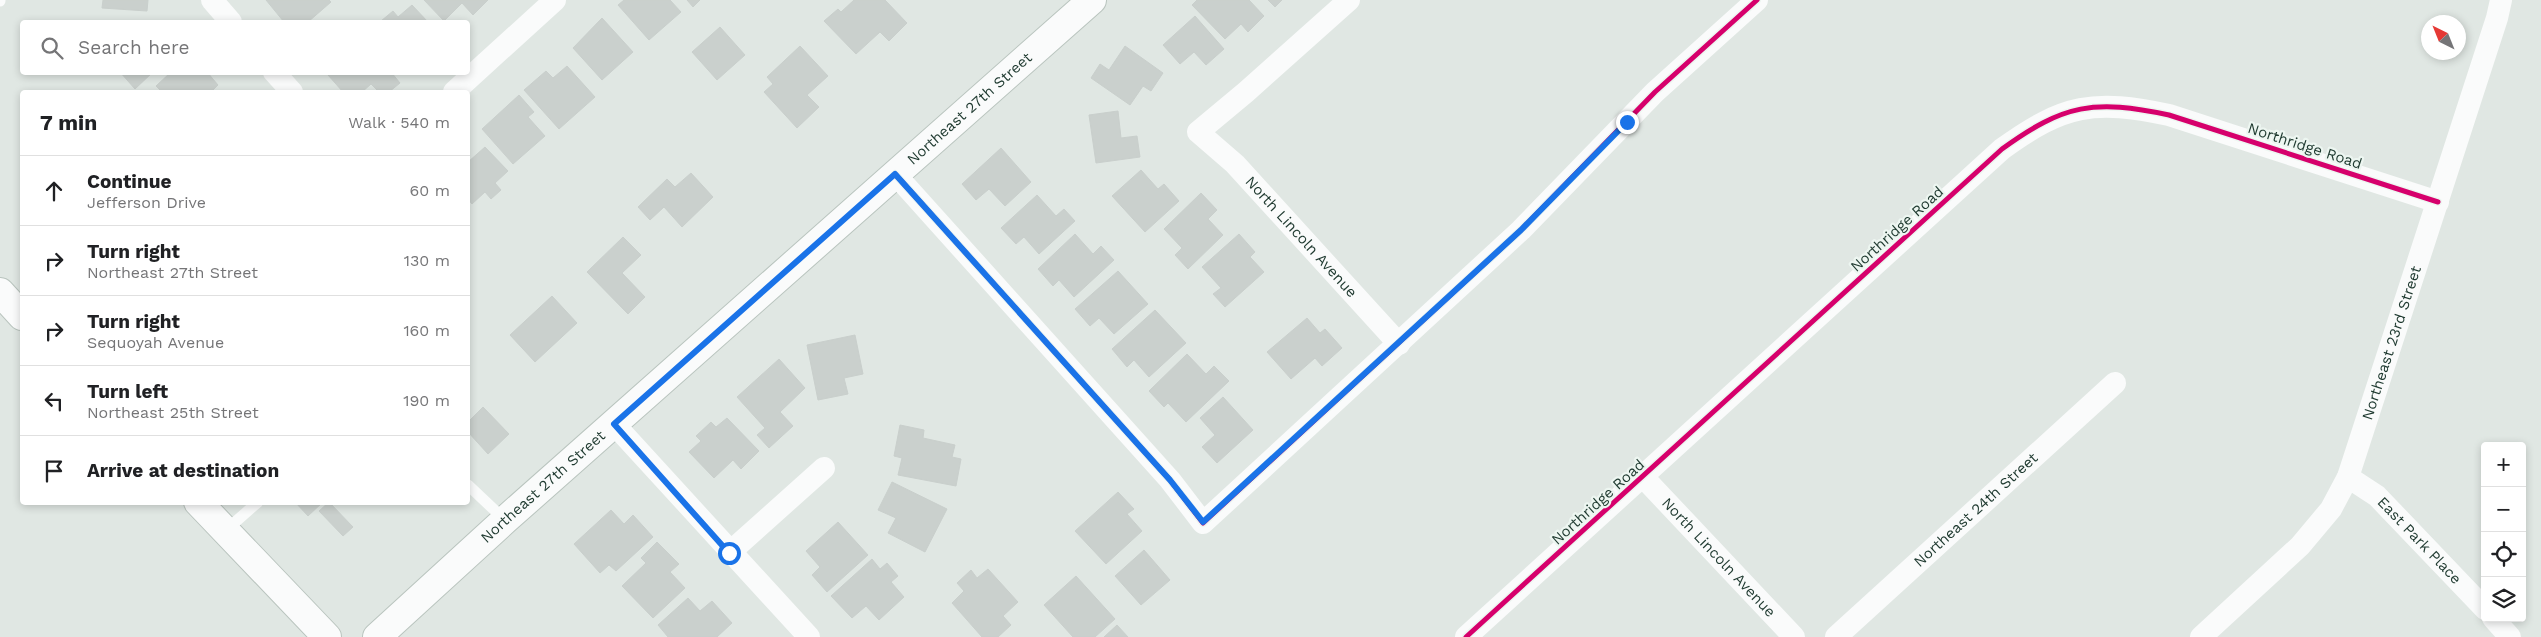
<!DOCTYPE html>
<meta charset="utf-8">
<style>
body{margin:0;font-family:"Work Sans",sans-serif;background:#f6f6f6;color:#202124}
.controls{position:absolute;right:15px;bottom:15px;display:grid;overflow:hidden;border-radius:5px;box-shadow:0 2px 8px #0003}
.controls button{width:45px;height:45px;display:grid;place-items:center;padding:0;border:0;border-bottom:1px solid #e0e0e0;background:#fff;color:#202124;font:25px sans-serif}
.compass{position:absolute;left:2421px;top:15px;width:45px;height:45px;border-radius:50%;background:#fff;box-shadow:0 2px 8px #0003;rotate:317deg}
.stop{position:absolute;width:15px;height:15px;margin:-11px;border:4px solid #1a73e8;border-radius:50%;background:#fff}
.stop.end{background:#1a73e8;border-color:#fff;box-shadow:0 1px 5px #0008}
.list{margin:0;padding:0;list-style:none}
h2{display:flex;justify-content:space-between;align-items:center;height:65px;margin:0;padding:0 20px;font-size:21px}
h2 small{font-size:16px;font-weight:400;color:#757577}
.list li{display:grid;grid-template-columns:32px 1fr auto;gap:15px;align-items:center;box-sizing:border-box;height:70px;padding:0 20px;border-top:1px solid #e0e0e0}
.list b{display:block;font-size:19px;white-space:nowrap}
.list p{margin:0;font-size:16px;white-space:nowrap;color:#757577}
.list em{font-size:16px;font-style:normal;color:#757577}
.icon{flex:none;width:28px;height:28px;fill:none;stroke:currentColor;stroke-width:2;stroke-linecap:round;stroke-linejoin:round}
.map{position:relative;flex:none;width:2541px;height:637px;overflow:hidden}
.search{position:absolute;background:#fff;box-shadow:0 2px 8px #0003;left:20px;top:20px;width:450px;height:55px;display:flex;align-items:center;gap:12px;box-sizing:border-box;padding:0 18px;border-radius:5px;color:#757577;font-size:19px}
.panel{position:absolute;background:#fff;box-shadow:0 2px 8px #0003;left:20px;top:90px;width:450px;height:415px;border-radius:5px}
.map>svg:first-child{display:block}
</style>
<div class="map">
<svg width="2541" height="637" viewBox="0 0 2541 637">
<rect width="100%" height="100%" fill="#e0e7e3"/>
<path fill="#cad0cd" stroke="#c9cfcc" d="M103 0H148L147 11 102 8Z
M266 0H329L331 2 308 22H284Z
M424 0H488L473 15 462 3 444 21Z
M624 0H670L681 12 649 40 618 5Z
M687 0H700L693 7Z
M854 0H885L907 23 889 41 880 32 856 54 824 21 838 9 841 12Z
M1197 0H1249L1264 16 1248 32 1241 24 1225 39 1192 5Z
M1268 0H1282L1275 7Z
M412 5 428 22 381 21 393 11 398 17Z
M1195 16 1224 49 1206 65 1194 52 1180 64 1163 45Z
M602 18 633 52 602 80 573 48Z
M720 27 745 55 717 80 692 52Z
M800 46 828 76 807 95 819 107 797 128 764 92 773 84 767 77Z
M1125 46 1163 73 1151 91 1143 86 1130 105 1091 78 1100 64 1109 70Z
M567 66 595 97 559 129 524 90 546 71 553 78Z
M120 72H153L135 89Z
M171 72H207L218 85 211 92H162L156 86Z
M330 72H391L400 83 389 92H379L371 84 362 92H343L328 75Z
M519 95 534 112 528 117 545 136 513 164 482 129Z
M1118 111 1121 138 1137 136 1140 157 1096 163 1089 115Z
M485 147 508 171 495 183 501 190 491 199 485 192 472 204 468 199V162Z
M1001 148 1031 182 1005 206 989 189 976 200 962 184Z
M1141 170 1158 189 1164 184 1179 201 1145 232 1112 196Z
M691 173 713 197 682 227 664 207 650 220 638 207 667 179 675 187Z
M1201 193 1217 210 1208 219 1223 235 1188 269 1175 255 1182 248 1164 229Z
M1037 195 1056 216 1064 209 1075 221 1039 254 1024 237 1016 244 1001 228Z
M1075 234 1093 254 1101 246 1114 260 1074 297 1059 280 1053 286 1038 269Z
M1239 234 1255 252 1250 257 1264 272 1225 307 1213 294 1221 288 1202 267Z
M623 237 641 255 622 273 645 297 628 314 587 272Z
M1118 271 1148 304 1114 334 1099 318 1090 326 1075 309Z
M552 296 577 323 535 362 510 335Z
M1155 310 1186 343 1149 377 1134 360 1127 367 1112 349Z
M1307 318 1320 333 1325 329 1342 348 1322 366 1315 358 1291 379 1267 352Z
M855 335 863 374 844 378 848 394 818 400 807 345Z
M1187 354 1206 374 1214 366 1229 381 1186 422 1168 403 1164 407 1149 391Z
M779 359 805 388 780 412 793 426 769 448 757 435 765 428 737 397Z
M1223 397 1253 430 1217 463 1202 447 1215 435 1200 418Z
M483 407 509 434 488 454 468 432V422Z
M727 418 759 451 741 469 733 460 714 478 689 452 701 441 696 436 711 422 716 427Z
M900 425 924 430 923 438 955 445 952 457 961 459 956 486 898 475 902 458 894 456Z
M892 482 947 509 925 552 888 533 896 518 878 510Z
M1118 492 1134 509 1127 514 1142 531 1106 564 1075 531Z
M295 502H323L308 516Z
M329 502 353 527 343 536 319 511Z
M611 510 624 524 633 515 653 537 616 571 609 565 600 573 574 544Z
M838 522 868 555 827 592 812 575 820 567 806 551Z
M657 542 679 564 670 572 685 588 653 618 622 586 646 563 641 558Z
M1144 550 1170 580 1141 605 1115 576Z
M872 559 880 569 887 563 898 576 891 582 904 597 879 620 866 606 852 618 831 596Z
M988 569 1018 602 1003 616 1011 625 998 637H982L952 603 964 591 957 583 971 570 977 578Z
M1076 576 1115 619 1095 637H1073L1044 605Z
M688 598 700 611 712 601 732 623 717 637H668L658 625Z
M1117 625 1128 637H1104Z"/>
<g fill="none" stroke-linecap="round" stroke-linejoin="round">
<defs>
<g id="secondary">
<path d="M0 292 22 316"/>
<path d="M198 502 327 637"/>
<path id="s6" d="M377 637 505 520 1092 0"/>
</g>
</defs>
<use href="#secondary" stroke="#b9c4be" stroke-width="30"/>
<path stroke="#fafbfb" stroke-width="11" d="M0 1V0
M468 485 505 520
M225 531 258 502"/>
<g stroke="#fafbfb" stroke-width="22">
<path d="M212 0 231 22"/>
<path id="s1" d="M1349 0 1246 92 1198 132 1235 164 1399 344"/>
<path d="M274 72 292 92"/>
<path d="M454 92 555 0"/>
<path d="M895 174 1170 480 1203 523 1521 230 1655 92 1757 0"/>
<path d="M614 424 809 637"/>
<path id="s2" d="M2348 477 2377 496 2485 609"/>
<path id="s3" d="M1644 478 1794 637"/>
<path d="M729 553 824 468"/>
<path d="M2493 618 2510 637"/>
<path d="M1466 637 2002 149C2064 104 2094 99 2169 115L2438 202"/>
<path id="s4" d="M1836 637 2115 383"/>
<path id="s5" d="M2201 637 2300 546 2331 509 2348 477 2497 18 2501 0"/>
</g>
<use href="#secondary" stroke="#fafbfb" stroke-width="28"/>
<defs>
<path id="cycleway" d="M895 174 1170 480 1203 523 1521 230 1655 92 1757 0
M1466 637 2002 149C2064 104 2094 99 2169 115L2438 202"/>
</defs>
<use href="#cycleway" stroke="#edf6f1" stroke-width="8"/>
<use href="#cycleway" stroke="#d6006c" stroke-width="5"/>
</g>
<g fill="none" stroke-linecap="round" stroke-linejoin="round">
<path stroke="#1a73e8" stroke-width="6" d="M729 553 614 424 895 174 1170 480 1203 522 1521 230 1627 122"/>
</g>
<g text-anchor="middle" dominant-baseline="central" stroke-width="4.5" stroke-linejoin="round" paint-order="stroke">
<g font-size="15" fill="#1e392f" stroke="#edf6f1">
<text stroke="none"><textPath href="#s6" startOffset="794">Northeast 27th Street</textPath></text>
<text transform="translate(2305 146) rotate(18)">Northridge Road</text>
<text transform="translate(1897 229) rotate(-42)">Northridge Road</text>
<text stroke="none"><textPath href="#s1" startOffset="348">North Lincoln Avenue</textPath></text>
<text stroke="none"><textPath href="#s5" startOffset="360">Northeast 23rd Street</textPath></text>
<text stroke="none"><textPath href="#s6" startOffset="224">Northeast 27th Street</textPath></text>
<text transform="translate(1598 502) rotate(-42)">Northridge Road</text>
<text stroke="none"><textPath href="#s4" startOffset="189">Northeast 24th Street</textPath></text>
<text stroke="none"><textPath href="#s2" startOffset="96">East Park Place</textPath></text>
<text stroke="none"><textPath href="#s3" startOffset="109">North Lincoln Avenue</textPath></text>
</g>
</g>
</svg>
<div class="controls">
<button>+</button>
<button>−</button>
<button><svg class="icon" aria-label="locate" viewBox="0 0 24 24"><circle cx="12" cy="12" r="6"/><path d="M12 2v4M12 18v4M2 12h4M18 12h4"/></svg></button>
<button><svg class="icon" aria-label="layers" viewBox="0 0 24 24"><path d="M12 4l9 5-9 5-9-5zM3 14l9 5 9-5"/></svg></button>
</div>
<svg class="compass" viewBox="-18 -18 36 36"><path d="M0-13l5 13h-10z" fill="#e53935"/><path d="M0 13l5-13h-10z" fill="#757577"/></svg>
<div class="stop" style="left:729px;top:553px"></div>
<div class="stop end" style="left:1627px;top:122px"></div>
<div class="search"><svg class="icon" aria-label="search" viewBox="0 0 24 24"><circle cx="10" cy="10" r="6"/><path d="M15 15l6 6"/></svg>Search here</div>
<section class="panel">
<h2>7 min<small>Walk · 540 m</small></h2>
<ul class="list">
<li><svg class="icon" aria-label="ahead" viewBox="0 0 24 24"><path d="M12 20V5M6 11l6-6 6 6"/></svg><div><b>Continue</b><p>Jefferson Drive</p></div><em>60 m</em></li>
<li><svg class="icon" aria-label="right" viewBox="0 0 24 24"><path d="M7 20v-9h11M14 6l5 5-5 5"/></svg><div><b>Turn right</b><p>Northeast 27th Street</p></div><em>130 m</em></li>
<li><svg class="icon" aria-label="right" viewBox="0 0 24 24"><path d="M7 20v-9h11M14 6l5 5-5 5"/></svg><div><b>Turn right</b><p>Sequoyah Avenue</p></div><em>160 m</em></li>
<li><svg class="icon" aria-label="left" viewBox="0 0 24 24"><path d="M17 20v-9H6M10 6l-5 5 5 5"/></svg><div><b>Turn left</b><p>Northeast 25th Street</p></div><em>190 m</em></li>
<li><svg class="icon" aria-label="arrive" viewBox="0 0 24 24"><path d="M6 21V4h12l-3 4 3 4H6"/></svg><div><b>Arrive at destination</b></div></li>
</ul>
</section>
</div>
